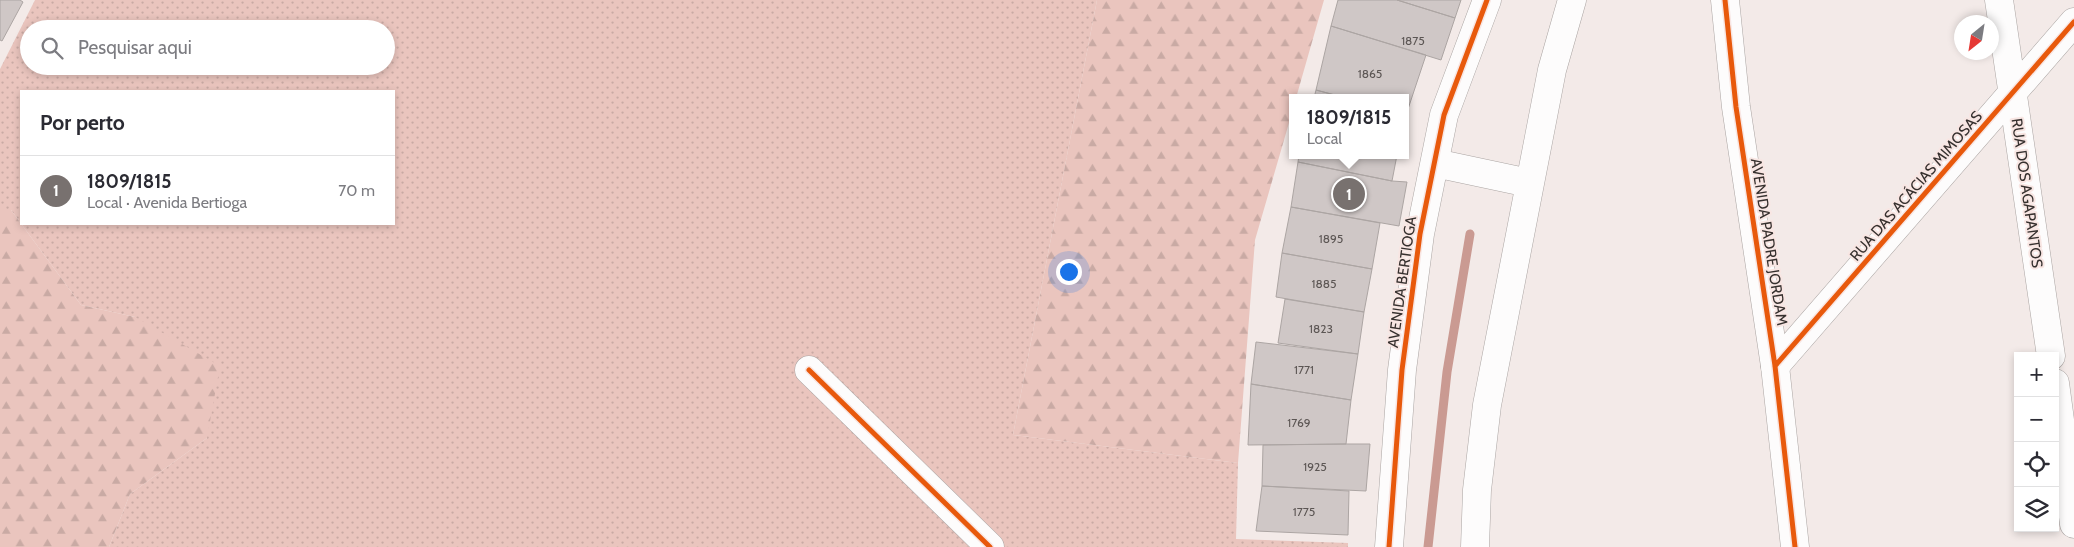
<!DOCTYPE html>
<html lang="pt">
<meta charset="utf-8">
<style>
body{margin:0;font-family:Cabin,sans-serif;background:#f2f2f3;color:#2b2b33}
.controls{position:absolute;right:15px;bottom:15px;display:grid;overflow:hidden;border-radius:0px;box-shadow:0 2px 8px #0003}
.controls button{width:45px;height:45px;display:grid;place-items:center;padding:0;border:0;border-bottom:1px solid #e1e1e2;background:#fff;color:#2b2b33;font:25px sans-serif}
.compass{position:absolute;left:1954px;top:15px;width:45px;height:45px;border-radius:50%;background:#fff;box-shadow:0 2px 8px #0003;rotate:210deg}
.you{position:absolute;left:1068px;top:271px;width:18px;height:18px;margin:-12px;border:4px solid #fff;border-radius:50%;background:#1a73e8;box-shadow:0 0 0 8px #1a73e833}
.badge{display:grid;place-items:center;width:32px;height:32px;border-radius:50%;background:#78716f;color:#fff;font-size:16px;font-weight:700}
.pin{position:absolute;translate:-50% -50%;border:2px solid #fff;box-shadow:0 1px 5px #0006}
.popup{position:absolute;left:1289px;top:94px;width:120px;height:65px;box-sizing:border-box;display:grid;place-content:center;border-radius:0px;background:#fff;filter:drop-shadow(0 1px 4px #0005);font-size:16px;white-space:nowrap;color:#7c7c81}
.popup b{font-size:19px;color:#2b2b33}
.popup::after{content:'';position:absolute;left:50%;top:100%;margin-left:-10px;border:10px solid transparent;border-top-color:#fff}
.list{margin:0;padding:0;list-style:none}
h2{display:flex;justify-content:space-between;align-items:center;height:65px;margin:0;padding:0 20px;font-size:21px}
h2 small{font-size:16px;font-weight:400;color:#7c7c81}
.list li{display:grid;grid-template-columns:32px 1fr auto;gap:15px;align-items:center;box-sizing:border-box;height:70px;padding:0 20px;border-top:1px solid #e1e1e2}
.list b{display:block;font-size:19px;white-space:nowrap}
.list p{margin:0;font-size:16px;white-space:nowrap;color:#7c7c81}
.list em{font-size:16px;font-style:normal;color:#7c7c81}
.icon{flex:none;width:28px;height:28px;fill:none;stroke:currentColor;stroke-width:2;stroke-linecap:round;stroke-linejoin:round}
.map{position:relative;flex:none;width:2074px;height:547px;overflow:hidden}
.search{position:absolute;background:#fff;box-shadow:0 2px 8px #0003;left:20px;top:20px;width:375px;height:55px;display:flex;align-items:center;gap:12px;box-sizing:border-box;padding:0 18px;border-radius:28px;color:#7c7c81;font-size:19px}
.panel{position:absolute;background:#fff;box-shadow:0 2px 8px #0003;left:20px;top:90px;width:375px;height:135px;border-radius:0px}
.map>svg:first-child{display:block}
</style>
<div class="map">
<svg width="2074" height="547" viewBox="0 0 2074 547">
<defs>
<pattern id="grass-dots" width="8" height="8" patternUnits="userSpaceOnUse" patternTransform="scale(1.25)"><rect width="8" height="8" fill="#eac5be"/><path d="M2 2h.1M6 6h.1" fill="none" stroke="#c9aaa4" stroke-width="1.8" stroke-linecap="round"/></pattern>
<pattern id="forest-firs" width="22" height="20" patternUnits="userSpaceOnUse" patternTransform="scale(1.25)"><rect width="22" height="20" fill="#eac5be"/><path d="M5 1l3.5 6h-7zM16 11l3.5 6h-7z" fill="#c9aaa4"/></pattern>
</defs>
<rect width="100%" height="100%" fill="#f3eae8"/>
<path fill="url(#grass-dots)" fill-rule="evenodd" d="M35 0H1097L1013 435 1238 463 1236 539 1348 543V547H109L130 494 207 438 135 317 81 305 11 210H0V69ZM29 29H386V66H29ZM21 91H394V224H21Z"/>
<path fill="url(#forest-firs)" d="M1097 0H1324L1296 98H1293V109L1255 240 1238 463 1013 435Z
M0 210H11L81 305 135 317 220 366 207 438 130 494 109 547H0Z"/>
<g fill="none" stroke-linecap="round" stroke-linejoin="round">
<path stroke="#ca9a92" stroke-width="9" d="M1428 547 1447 372 1470 234"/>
</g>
<path fill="#cfc7c6" stroke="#aca5a3" d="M0 0H20L23 2 2 41 0 40Z
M1338 0H1397L1455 18 1441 60 1331 26Z
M1397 0H1461L1455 18Z
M1331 26 1426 55 1407 112H1405V98H1346L1316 90Z
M1316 90 1346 98H1314Z
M1299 155H1397L1392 181 1298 162Z
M1298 162 1392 181 1407 182 1399 226 1291 207Z
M1291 207 1380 223 1372 269 1282 253Z
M1282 253 1372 269 1364 312 1276 297Z
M1285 299 1364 312 1358 354 1278 343Z
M1256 342 1358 354 1351 400 1251 384Z
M1251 384 1351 400 1346 444 1248 445Z
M1346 444H1370L1366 491 1262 486 1263 445Z
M1262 486 1349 491 1348 535 1256 531Z"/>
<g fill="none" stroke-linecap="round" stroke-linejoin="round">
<defs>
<path id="street" d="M1999 0 2051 356
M1775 366 2074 22
M809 370 990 547
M2055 383 2074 524"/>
<path id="secondary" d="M1725 0 1736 107 1775 366 1795 547
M1435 163 1529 183
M1389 547 1402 370 1420 234 1444 115 1487 0
M1475 547 1477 490 1487 405 1552 70 1572 0"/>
</defs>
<use href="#street" stroke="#aaa4a2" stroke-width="29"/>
<use href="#secondary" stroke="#aaa4a2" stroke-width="29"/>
<use href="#street" stroke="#fdfcfc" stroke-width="28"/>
<use href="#secondary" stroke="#fdfcfc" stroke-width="28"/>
<defs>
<path id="cycleway" d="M1725 0 1736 107 1775 366 1795 547
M1775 366 2074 22
M809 370 990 547
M1389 547 1402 370 1420 234 1444 115 1487 0"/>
</defs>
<use href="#cycleway" stroke="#f8e6e3" stroke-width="8"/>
<use href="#cycleway" stroke="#e8590c" stroke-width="5"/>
</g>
<g text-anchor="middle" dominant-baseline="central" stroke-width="4" stroke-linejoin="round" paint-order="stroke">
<g font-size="12" fill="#5c5654">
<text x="1413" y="40">1875</text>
<text x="1370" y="73">1865</text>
<text x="1331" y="238">1895</text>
<text x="1324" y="283">1885</text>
<text x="1321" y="328">1823</text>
<text x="1304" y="369">1771</text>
<text x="1299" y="422">1769</text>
<text x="1315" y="466">1925</text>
<text x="1304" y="511">1775</text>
</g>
<g font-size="15" fill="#36302e" stroke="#f8e6e3">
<text transform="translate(1916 186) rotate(-49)">RUA DAS ACÁCIAS MIMOSAS</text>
<text transform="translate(2027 193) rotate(82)">RUA DOS AGAPANTOS</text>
<text transform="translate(1769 242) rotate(81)">AVENIDA PADRE JORDAM</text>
<text transform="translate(1402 282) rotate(-82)">AVENIDA BERTIOGA</text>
</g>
</g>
</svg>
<div class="controls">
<button>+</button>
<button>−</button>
<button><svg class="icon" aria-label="locate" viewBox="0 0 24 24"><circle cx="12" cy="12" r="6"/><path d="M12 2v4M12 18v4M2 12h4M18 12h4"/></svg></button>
<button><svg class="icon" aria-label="layers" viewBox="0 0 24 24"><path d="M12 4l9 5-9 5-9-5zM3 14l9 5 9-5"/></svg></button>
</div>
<svg class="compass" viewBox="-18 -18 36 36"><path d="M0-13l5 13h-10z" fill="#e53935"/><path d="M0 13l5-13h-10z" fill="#7c7c81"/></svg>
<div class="you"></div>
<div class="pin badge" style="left:1349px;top:194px">1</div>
<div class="popup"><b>1809/1815</b>Local</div>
<div class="search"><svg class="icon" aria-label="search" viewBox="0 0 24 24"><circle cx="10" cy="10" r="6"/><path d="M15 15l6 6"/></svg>Pesquisar aqui</div>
<section class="panel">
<h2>Por perto<small></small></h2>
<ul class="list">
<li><span class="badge">1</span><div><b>1809/1815</b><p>Local · Avenida Bertioga</p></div><em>70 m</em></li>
</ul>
</section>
</div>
